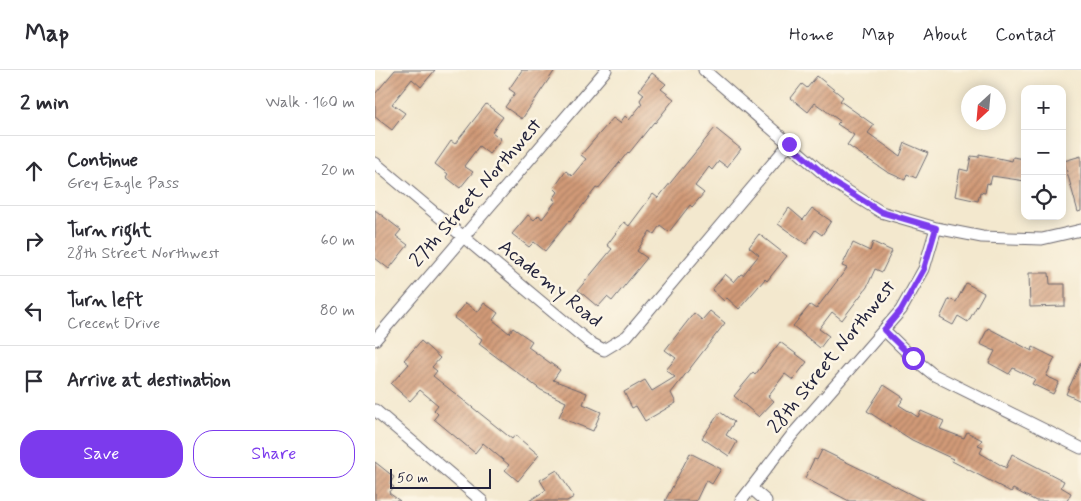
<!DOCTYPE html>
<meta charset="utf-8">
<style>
body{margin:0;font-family:Mynerve,sans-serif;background:#f7f7f7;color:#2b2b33}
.controls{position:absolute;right:15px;top:15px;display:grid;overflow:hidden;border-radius:10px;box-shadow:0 2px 12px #0003}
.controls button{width:45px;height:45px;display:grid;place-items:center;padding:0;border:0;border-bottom:1px solid #e1e1e2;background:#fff;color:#2b2b33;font:25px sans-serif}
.compass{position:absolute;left:586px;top:15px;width:45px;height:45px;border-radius:50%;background:#fff;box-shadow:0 2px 12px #0003;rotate:206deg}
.scale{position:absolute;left:15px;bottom:12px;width:101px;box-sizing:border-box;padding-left:5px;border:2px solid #22223b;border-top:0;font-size:14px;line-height:18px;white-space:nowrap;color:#22223b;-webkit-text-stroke:4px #fcf5e5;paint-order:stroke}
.stop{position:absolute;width:15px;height:15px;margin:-11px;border:4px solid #7c3aed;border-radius:50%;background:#fff}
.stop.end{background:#7c3aed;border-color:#fff;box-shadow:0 1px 5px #0008}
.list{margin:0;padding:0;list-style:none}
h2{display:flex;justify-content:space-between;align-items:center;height:65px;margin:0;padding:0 20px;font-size:21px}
h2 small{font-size:16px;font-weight:400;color:#7c7c81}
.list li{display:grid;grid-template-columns:32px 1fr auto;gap:15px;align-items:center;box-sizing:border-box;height:70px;padding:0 20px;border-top:1px solid #e1e1e2}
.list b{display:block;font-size:19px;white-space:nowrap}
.list p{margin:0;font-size:16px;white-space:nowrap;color:#7c7c81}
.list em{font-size:16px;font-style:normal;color:#7c7c81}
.actions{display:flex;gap:10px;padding:15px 20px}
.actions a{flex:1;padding:11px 0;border:1px solid #7c3aed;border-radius:20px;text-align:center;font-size:18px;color:#7c3aed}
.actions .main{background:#7c3aed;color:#fff}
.icon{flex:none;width:28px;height:28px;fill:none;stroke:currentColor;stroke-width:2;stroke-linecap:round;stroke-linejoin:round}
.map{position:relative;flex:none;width:706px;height:431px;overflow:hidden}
header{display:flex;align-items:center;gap:30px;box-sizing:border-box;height:70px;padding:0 25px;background:#fff;border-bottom:1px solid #e1e1e2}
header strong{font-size:24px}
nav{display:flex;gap:28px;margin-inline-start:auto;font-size:18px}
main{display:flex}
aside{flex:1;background:#fff}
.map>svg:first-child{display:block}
</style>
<header>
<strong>Map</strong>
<nav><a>Home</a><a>Map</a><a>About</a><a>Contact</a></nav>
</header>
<main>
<aside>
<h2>2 min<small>Walk · 160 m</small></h2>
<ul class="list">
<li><svg class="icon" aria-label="ahead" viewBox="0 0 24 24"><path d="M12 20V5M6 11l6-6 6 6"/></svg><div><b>Continue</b><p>Grey Eagle Pass</p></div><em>20 m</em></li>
<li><svg class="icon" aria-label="right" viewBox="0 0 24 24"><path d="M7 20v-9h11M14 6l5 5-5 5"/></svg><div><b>Turn right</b><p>28th Street Northwest</p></div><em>60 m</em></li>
<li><svg class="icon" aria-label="left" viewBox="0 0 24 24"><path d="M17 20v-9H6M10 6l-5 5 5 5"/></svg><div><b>Turn left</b><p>Crecent Drive</p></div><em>80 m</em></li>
<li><svg class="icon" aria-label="arrive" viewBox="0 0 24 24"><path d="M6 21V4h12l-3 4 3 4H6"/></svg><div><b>Arrive at destination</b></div></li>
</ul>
<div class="actions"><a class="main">Save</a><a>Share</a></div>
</aside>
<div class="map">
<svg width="706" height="431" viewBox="0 0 706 431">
<defs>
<pattern id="building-hatch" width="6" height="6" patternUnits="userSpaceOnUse" patternTransform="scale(1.25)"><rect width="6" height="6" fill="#d19a77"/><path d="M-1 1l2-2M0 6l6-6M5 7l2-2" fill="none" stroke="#a97d63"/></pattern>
</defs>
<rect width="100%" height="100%" fill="#fcf5e5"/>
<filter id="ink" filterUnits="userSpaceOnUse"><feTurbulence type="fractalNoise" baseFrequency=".02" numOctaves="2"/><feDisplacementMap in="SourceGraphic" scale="10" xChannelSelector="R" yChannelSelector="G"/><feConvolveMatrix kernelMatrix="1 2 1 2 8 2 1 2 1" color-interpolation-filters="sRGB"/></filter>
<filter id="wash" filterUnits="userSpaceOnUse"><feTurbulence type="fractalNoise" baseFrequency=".0096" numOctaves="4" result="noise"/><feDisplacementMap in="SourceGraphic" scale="20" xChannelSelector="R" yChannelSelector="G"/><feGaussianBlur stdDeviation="1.12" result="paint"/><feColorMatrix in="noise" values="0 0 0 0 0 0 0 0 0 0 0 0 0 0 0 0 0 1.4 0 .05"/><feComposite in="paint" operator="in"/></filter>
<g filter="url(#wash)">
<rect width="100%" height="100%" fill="#f3e8ce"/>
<g id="blocks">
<path fill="url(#building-hatch)" d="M20 0H60L46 17 37 9 17 34 30 43 17 60 0 47V24Z
M147 0H180L147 49 130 37 140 23 134 19Z
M277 3 291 14 286 19 299 29 280 53 279 52 254 83 253 82 223 119 221 118 195 152 194 151 170 181 159 172 154 177 137 164 153 145 159 150 164 145 167 149 181 131 178 129 183 122 179 118 191 101 197 106 211 89 206 85 238 48 245 53 250 46 254 50 267 34 265 30 269 24 264 20Z
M442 6 468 27 465 31 499 55 493 63 525 86 530 73 553 83 541 108 532 104 530 110 512 102 472 75 479 65 462 54 465 51 440 33 433 42 416 28 427 14 432 18Z
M111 34 128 47 117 62 126 69 114 84 104 76 89 96 98 102 85 118 71 107 73 104 60 94 76 71 80 74Z
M340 58 366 79 352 97 344 91 337 100 334 97 320 116 329 123 317 137 315 135 294 162 285 155 279 164 275 161 262 181 272 188 237 231 232 227 223 237 203 220 237 179 232 175 249 152 254 156 278 124 283 128Z
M604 84 637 91 638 87 650 89V111L617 106 615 114 612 113 610 123 605 122 603 131 580 126 585 99 593 101 596 86 604 87Z
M706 86V141L703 142 689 91Z
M414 138 428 150 437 138 456 151 447 165 440 160 431 174 403 154Z
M0 140 26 160 21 166 33 175 14 199 0 188Z
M384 164 412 186 392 211 390 209 364 239 352 228 349 231 337 220 350 204 359 212 366 204 368 205 384 185 374 177Z
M498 172 517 181 507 202 500 199 492 217 467 250 457 242 444 259 454 266 445 278 418 256 435 235 441 239 472 198 467 196 478 173 495 181Z
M654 203H674L675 214H690V236L655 237Z
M591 213 609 223 593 252 583 246 578 255 565 248 574 229 581 232Z
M91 233 103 242 109 233 123 243 118 250 134 263 138 258 157 271 153 277 185 300 178 310 212 323 208 334 226 342 218 361 184 347 191 332 166 320 104 274 107 269 79 248Z
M335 241 350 253 296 323 301 333 270 351 261 336 257 338 249 322 270 310 277 321 300 307 291 300 301 288 290 280 319 243 327 250Z
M613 258 657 281 658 277 680 288 671 306 684 312 678 324 657 314 660 309 638 298 634 304 614 293 620 281 605 274Z
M46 271 65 288 57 297 62 301 58 306 137 369 140 365 164 385 143 411 130 400 134 395 108 373 100 383 59 349 63 344 59 340 63 335 45 320 35 331 16 314 34 294 29 290Z
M405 272 432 292 418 310 410 304 393 326 399 331 384 347 359 326 378 303 380 305Z
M706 292V331L691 324Z
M509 315 529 328 524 335 543 347 546 341 569 351 565 359 589 368 592 362 607 370 603 375 608 377 605 383 631 398 637 384 689 411 686 417 696 423 692 431H661L638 419 636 422 577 391 578 389 537 370 492 341Z
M345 342 359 352 351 365 362 372 354 386 327 368Z
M447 380 506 409 549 431H474L430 408 439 389 442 390Z
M315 383 346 399 337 414 331 410 321 431H290Z
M0 392 19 407 15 414 19 417 14 423 25 431H0Z
M182 400 199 427 192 431H154L171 420 165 410Z"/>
</g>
</g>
<g filter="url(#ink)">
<use href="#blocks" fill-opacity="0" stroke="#6b676e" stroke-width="1"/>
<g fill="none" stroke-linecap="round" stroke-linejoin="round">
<defs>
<path id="minor" d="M329 0 458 112 506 142 561 158 607 167 667 169 706 160
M0 93 214 272 229 280 252 266 414 74
M509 260 538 288 559 305 706 378
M0 270 231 0
M0 340 107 431
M376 418 391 431
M366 431 417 365 526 240 549 199 561 158"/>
</defs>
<use href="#minor" stroke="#6b676e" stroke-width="13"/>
<use href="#minor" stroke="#fff" stroke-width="11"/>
</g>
</g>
<g fill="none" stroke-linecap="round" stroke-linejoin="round" filter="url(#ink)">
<path stroke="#7c3aed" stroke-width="6" d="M414 74 458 112 506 142 561 158 549 199 526 240 509 260 538 288"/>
</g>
<g text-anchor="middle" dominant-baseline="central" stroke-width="5" stroke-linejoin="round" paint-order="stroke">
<g font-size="20" fill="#22223b" stroke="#fcf5e5">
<text transform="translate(101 123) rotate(-49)">27th Street Northwest</text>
<text transform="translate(175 214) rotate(39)">Academy Road</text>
<text transform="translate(457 287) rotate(-51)">28th Street Northwest</text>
</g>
</g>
</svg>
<div class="controls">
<button>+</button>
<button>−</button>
<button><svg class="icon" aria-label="locate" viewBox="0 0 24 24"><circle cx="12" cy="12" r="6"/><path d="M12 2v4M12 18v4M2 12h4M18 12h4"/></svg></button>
</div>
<svg class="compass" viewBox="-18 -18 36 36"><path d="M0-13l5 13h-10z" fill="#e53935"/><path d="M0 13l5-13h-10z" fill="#7c7c81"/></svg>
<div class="scale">50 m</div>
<div class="stop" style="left:538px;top:288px"></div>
<div class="stop end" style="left:414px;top:74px"></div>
</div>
</main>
